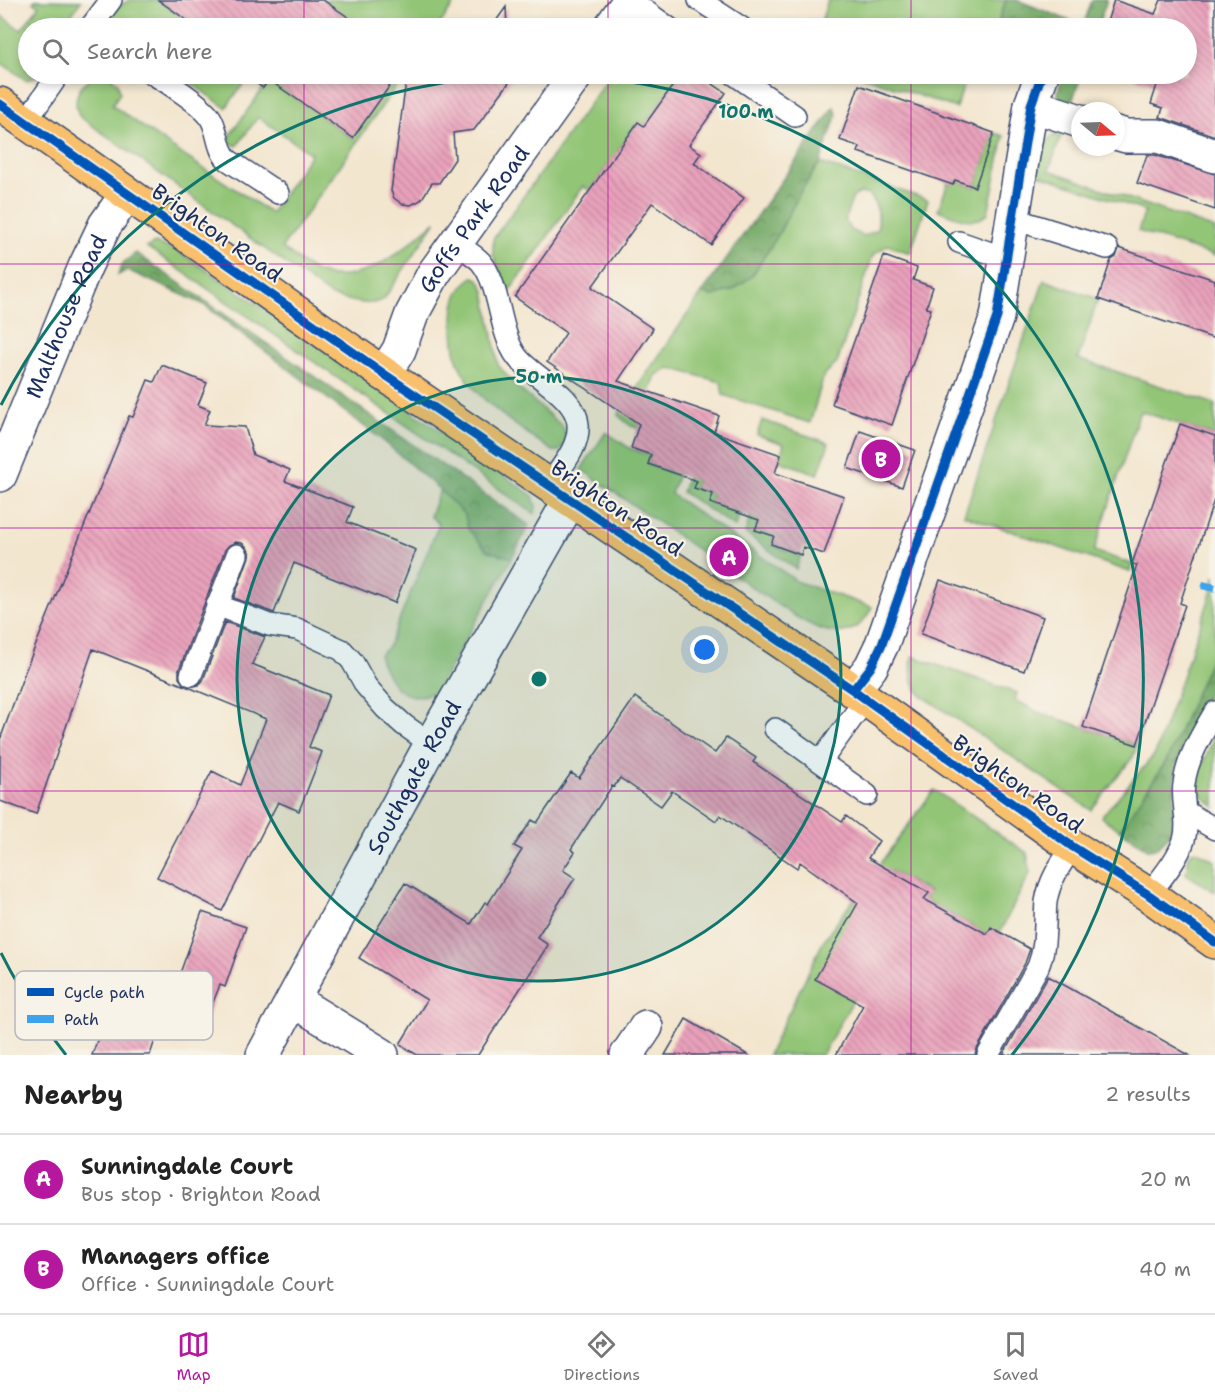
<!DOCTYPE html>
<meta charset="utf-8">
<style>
body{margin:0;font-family:"Shantell Sans",sans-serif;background:#f6f6f6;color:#222}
.compass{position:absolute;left:1071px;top:102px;width:54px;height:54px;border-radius:50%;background:#fff;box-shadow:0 3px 9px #0003;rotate:109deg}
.you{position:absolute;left:705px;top:650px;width:21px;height:21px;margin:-15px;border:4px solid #fff;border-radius:50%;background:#1a73e8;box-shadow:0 0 0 9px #1a73e833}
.badge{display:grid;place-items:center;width:39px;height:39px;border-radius:50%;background:#b5179e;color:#fff;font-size:20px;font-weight:700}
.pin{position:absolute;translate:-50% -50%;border:3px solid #fff;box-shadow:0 2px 6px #0006}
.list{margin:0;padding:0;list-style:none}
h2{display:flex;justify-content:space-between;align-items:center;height:78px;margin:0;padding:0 24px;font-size:26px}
h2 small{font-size:20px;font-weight:400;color:#767676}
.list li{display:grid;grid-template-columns:39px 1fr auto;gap:18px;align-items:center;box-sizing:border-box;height:90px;padding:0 24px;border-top:2px solid #e0e0e0}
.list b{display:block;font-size:22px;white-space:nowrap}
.list p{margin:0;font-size:20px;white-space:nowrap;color:#767676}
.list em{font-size:20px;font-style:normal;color:#767676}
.icon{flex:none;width:33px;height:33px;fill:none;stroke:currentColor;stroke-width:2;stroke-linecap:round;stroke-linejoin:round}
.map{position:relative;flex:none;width:1215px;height:1055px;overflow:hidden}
.search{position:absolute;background:#fff;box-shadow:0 3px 9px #0003;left:18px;right:18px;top:18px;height:66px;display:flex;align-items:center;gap:15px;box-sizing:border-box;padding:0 21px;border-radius:33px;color:#767676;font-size:22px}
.sheet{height:258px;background:#fff}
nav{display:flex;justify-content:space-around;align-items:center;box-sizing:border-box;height:84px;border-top:2px solid #e0e0e0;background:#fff;font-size:16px;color:#767676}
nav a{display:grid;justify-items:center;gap:3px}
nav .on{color:#b5179e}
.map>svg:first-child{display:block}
</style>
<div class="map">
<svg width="1215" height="1055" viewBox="0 0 1215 1055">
<defs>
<pattern id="forest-crowns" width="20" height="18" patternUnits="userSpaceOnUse" patternTransform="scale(1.5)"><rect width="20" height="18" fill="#75aa67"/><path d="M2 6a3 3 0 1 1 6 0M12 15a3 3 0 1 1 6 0" fill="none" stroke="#5f8b58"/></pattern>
<pattern id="building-back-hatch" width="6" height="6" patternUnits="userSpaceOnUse" patternTransform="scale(1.5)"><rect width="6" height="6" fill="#eaa2bb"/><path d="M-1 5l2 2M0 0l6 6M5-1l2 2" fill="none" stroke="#bd849b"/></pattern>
</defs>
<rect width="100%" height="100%" fill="#f7f3e8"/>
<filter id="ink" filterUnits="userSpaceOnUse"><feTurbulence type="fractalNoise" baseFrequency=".0167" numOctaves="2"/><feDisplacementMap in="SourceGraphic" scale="12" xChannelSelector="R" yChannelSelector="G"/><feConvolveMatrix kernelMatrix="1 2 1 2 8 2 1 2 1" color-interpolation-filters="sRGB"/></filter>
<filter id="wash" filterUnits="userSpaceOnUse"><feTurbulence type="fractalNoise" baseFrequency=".008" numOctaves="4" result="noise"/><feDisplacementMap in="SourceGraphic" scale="24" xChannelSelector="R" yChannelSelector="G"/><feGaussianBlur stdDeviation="1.35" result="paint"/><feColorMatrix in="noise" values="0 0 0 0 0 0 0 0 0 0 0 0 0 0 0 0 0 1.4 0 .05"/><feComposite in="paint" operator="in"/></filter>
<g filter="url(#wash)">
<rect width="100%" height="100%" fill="#f3e6cf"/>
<path fill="#92c576" stroke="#567a6a" stroke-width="1.5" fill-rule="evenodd" d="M35 0 81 1 62 28H28V74H44L26 80 0 62V15L21 30 39 6 33 2Z
M130 0H158L188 21 182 28H106C108 14 117 6 130 0Z
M323 0H457L437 28H364Z
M828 0H1006L996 28H819Z
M99 74 109 76 118 83 120 93 112 105 186 157 271 213 311 154 258 117 237 146 229 142 230 135 269 80 352 138 398 74H405L282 248C293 255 305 267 317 272 362 290 405 247 436 221L384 299C369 308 348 300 331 296L79 116C71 97 80 82 99 74Z
M178 74H243L248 77 226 108Z
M611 74H681L644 126 638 122 590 191 583 186 509 292 493 255V239Z
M863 74H980L977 82 966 79 956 108 862 76Z
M994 133 1004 136 988 213C975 228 953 215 938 210L948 183 953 185 955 180 975 187Z
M1056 134 1061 136 1049 170 1215 229V256L1138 231 1145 211 1037 174C1040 159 1041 142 1056 134Z
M820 163 928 200 910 253 888 245 873 255 837 363 824 375 810 423 723 395 721 382 670 368 656 375 638 428 631 426 618 415 702 293 713 296 752 276 778 235 802 189ZM860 193 870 195C878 207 880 216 877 230L865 236 850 230 845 219 853 197Z
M155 243 176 250 261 306 533 496 536 506 535 514 147 247Z
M473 277 479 279 485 291 498 365 515 385 563 427 566 436V444L559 451H553C521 429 477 402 460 367 454 355 453 334 453 321 453 302 457 288 473 277Z
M1044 280 1098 299 1078 359 1215 404V436L1140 411 1094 551 1132 564 1130 572 964 515Z
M762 420 829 443 818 474 779 461 784 444 757 435Z
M606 432 631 449 651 455 648 464 678 474 671 494 798 582 872 607C864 624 853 634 833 632 807 629 769 598 746 583 691 545 636 507 581 469Z
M690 469 700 473 694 488 713 494 710 503 740 513 735 527 682 492Z
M440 490 465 515 468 529 487 550 512 558 436 692C402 705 389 684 379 655L388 647 439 524 430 516Z
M753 509 761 512 755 530 774 536 771 545 801 555 796 569 745 533Z
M1215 576V645L1212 656 1167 760 1120 830 1101 817 1155 754 1209 600Z
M912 656 1017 693 1015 700 1038 712 1137 745 1133 757 1091 810 921 695C910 682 911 672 912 656Z
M1215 735V807L1198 792 1197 777Z
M934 790 1027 853 1030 873 1000 932 987 934 924 899 929 892 891 871 858 992 822 1055H768L824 940Z
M1195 850 1215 861V892L1186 874 1189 855Z"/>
<path fill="url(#forest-crowns)" stroke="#486c62" stroke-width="1.5" d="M1006 0H1017L1083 26 1092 0H1107L1097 28H1026L999 19Z
M1064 74H1082L1071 104 1058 100V90Z
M834 107 837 114 820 163 802 189 778 235 752 276 733 290 713 296 702 293Z
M136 253 529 525 512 558 487 550 468 529 465 515 440 490 382 440 203 304 127 270 118 275 123 263Z
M1215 645V681L1182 749 1176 770 1173 821 1168 837 1158 847 1149 850 1120 830 1167 760 1212 656Z"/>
<g id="blocks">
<path fill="url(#building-back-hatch)" d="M158 0H323L364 28H182L188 21Z
M1114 0 1155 14 1161 0H1215V136L1160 117 1163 108 1151 104 1157 85 1123 74H1186V28H1105Z
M506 7 507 28H491Z
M243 74H398L353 138 269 80 263 88Z
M407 74H510L511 80 474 130 453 133 455 159 439 183H432L421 200 411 205 402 204 394 198 391 191Z
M681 74H698L726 93 689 145 701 153 694 163 744 198 711 245 652 203 592 287 653 329 618 381 719 416 714 432 781 455 775 473 844 496 824 554 803 547 801 555 771 544 774 536 755 530 759 520 710 503 713 494 694 488 697 481 648 464 651 455 631 448 639 424 547 362 566 333 515 297 638 122 644 126Z
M859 85 994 133 975 187 955 180 953 185 858 152 860 147 840 140Z
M1147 155H1155L1215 174V210L1137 183Z
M1119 248 1215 280V339L1098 299 1111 260 1116 257Z
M884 256 917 268 913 280 933 287 926 308 931 309 892 425 832 404Z
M162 365 207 383 198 405 210 410 204 425 245 427 253 455 290 470 285 481 353 507 347 522 416 550 395 603 294 563 274 613 234 598 250 554 247 547 242 543 236 542 229 545 225 550 179 670V678L185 686 93 649 36 814 0 801V740L26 669 129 416 133 417 148 380 154 382Z
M1180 424 1215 436V497L1180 603 1185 605 1137 745 1083 727 1137 565 1132 564Z
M860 431 915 450 902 487 847 468Z
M940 580 1043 617 1024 671 921 634Z
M225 622 265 637 252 664 329 695 309 747 322 752 299 811 278 802 222 911 157 877 212 771 240 785 266 719 188 687 199 685 203 680Z
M635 697 715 753 726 738 756 758 753 762 842 822 846 816 879 841 868 858 929 893 924 899 987 934 991 927 1030 949 1025 963 977 1049 975 1055H836L863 1005 815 979 858 903 800 862 797 868 720 815 716 821 672 791 661 806 620 778 614 787 612 786 571 849 575 852 563 870 575 878 537 937 548 945 478 1055H417L400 1044 427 1000 359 958 405 883 471 924 485 902 488 904 522 850 514 846 532 820 537 823 571 773 579 778Z
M202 912 246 927 225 987 220 985 208 1015 170 1001Z
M1048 976 1189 1055H1003Z
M69 988 100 999 99 1003 160 1025 150 1055H92L98 1038 56 1023Z
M686 1019 748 1055H665Z"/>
</g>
</g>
<g filter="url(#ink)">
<use href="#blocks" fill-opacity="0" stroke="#3b4a6f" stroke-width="1.5"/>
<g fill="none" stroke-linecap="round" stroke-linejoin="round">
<defs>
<path id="lane" d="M630 0 669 28
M699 0 742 28
M90 28 111 0
M153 74C167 82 201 104 210 117 219 131 216 148 228 160L278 193
M734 74 795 116
M25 123 59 74
M1014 219 1107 248
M959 242 1008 259
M455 243C463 249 475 255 481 262 501 286 498 331 517 357 533 377 576 396 578 424 580 447 561 467 549 485
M217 605 269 625 297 629 342 650 352 661 366 686 385 708 404 725 431 744
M191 675 237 555
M775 729 867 795
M821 761 865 700
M1186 812 1215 829
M1149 895C1161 878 1177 861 1184 840 1190 821 1181 802 1184 784 1187 758 1202 734 1215 712
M988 1055 1038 967C1047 945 1044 924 1046 902 1049 881 1061 863 1073 847"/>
<g id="street">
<path d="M610 28 630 0"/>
<path d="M1031 105 1080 121"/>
<path d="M1116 133 1126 136H1158L1215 156"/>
<path id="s1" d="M384 374 399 350 412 314 434 273 577 74"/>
<path id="s2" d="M0 475 85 267 105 225 127 194"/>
<path d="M853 690 871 667 882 644 997 317 1031 105 1042 74"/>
<path d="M293 1000 382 1055"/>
<path id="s3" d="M263 1055 431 744 570 500"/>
<path d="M627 1055 646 1027"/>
</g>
<path id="primary" d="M0 104 384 374 853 690 1073 847 1149 895 1215 942"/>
</defs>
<use href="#lane" stroke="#3b4a6f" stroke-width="24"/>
<use href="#street" stroke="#3b4a6f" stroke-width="36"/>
<use href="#primary" stroke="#3b4a6f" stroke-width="36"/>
<use href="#lane" stroke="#fff" stroke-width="21"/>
<use href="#street" stroke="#fff" stroke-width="33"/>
<use href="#primary" stroke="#f8bf6c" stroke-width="33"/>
<path stroke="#3da3ed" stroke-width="8" stroke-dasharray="15 8" stroke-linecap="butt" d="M1202 585 1215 588"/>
<defs>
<path id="cycleway" d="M0 104 384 374 853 690 1073 847 1149 895 1215 942
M853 690 871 667 882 644 997 317 1031 105 1042 74"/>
</defs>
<use href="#cycleway" stroke="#f7f3e8" stroke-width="13"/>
<use href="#cycleway" stroke="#0057b8" stroke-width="9"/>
</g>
</g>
<path fill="none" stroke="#b5179e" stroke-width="1.5" stroke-opacity="0.55" d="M304 0V28M608 0V28M911 0V28M304 74V1055M608 74V1055M911 74V1055M0 264H1215M0 528H1215M0 791H1215"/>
<circle cx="539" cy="679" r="302" fill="#0f766e" fill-opacity=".12"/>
<g fill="none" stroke="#0f766e" stroke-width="3">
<circle cx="539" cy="679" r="302"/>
<path d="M66 1055A604 604 0 0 1 1 953M1 405A604 604 0 1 1 1012 1055"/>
</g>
<g text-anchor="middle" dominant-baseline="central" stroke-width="4.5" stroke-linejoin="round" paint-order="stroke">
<g font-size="22" fill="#1b2f5e" stroke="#f7f3e8">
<text stroke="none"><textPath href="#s1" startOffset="180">Goffs Park Road</textPath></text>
<text transform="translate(217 233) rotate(35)">Brighton Road</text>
<text stroke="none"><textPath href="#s2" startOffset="172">Malthouse Road</textPath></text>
<text transform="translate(617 508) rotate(34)">Brighton Road</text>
<text stroke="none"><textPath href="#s3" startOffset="316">Southgate Road</textPath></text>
<text transform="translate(1018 784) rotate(35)">Brighton Road</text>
</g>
</g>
<rect x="15" y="971" width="198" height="69" rx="9" fill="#f7f3e8" stroke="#b5b8bf" stroke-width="1.5"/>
<rect x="27" y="988" width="27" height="8" fill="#0057b8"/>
<rect x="27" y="1015" width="27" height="8" fill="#3da3ed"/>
<g font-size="16" fill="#1b2f5e">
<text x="64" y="998">Cycle path</text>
<text x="64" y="1025">Path</text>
</g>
<circle cx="539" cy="679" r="9" fill="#0f766e" stroke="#f7f3e8" stroke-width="3"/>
<g font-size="18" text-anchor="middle" font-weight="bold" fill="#0f766e" stroke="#f7f3e8" stroke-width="4.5" stroke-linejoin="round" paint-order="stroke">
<text x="746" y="118">100 m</text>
<text x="539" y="383">50 m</text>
</g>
</svg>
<svg class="compass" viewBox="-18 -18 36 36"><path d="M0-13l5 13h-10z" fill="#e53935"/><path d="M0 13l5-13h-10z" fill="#767676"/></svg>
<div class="you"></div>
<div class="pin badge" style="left:729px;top:557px">A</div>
<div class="pin badge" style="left:881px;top:459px">B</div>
<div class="search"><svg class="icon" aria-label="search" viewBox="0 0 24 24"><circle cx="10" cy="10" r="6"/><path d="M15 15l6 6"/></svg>Search here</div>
</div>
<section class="sheet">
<h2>Nearby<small>2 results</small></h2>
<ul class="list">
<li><span class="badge">A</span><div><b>Sunningdale Court</b><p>Bus stop · Brighton Road</p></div><em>20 m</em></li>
<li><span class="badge">B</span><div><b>Managers office</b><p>Office · Sunningdale Court</p></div><em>40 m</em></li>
</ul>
</section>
<nav>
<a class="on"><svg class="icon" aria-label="map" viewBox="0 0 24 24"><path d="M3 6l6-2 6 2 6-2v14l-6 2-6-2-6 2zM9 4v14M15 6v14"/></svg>Map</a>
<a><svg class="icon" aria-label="directions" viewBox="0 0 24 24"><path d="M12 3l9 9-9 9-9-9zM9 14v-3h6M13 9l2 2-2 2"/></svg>Directions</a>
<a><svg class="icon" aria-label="saved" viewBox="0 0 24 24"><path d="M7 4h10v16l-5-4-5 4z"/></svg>Saved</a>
</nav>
